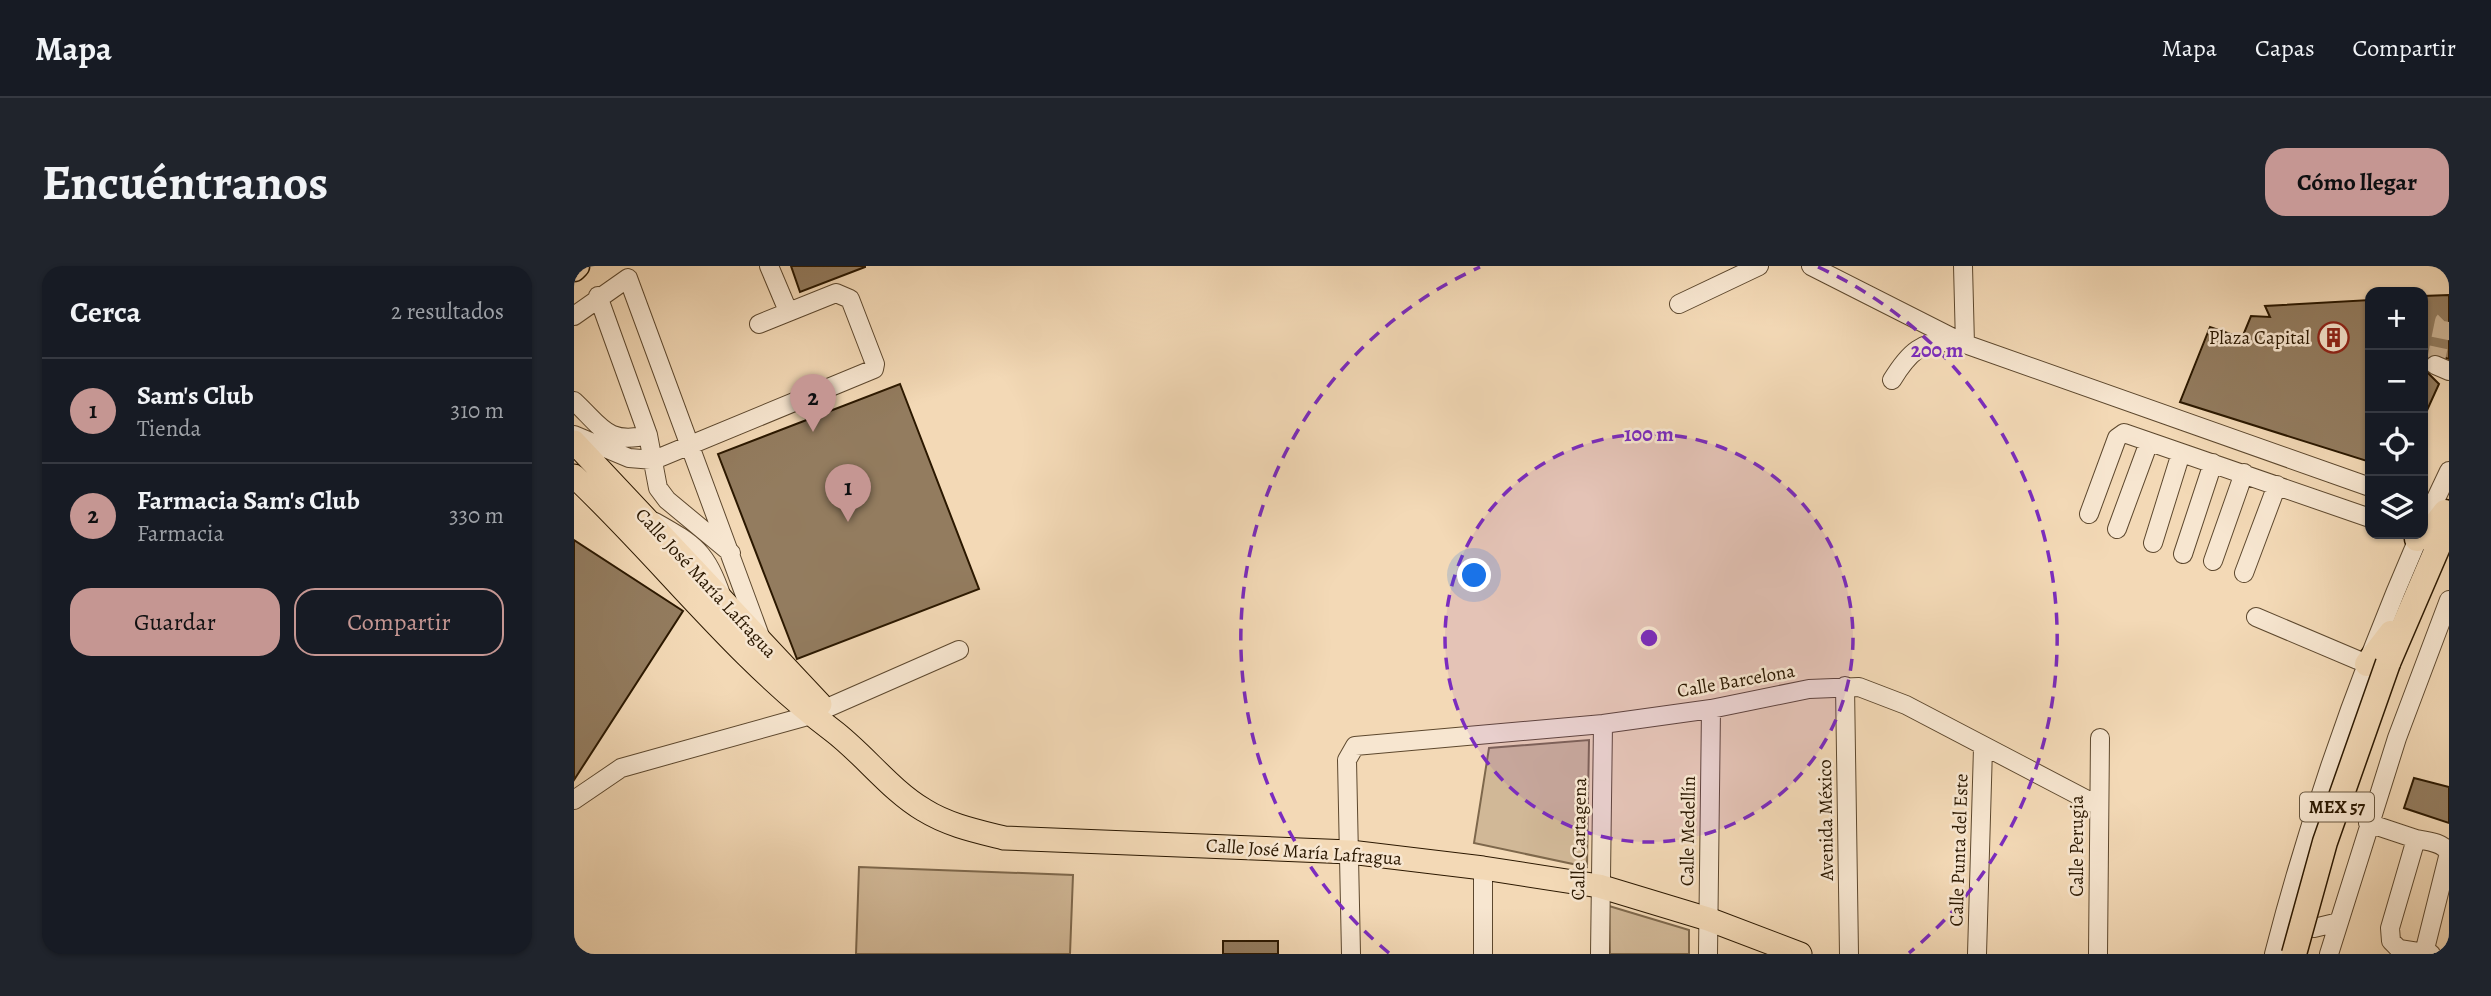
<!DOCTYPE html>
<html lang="es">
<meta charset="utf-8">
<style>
body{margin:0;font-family:Alegreya,serif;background:#20242c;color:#f1f3f6}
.controls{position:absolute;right:21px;top:21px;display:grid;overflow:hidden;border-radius:14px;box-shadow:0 2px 5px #0004}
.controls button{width:63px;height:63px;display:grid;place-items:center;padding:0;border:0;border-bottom:2px solid #363941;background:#171b24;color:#f1f3f6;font:35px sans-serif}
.you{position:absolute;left:901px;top:310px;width:24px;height:24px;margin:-18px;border:5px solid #fff;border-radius:50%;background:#1a73e8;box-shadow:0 0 0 10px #1a73e833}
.badge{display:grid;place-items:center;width:46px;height:46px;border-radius:50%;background:#c59692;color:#111;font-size:23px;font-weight:700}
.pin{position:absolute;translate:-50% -58px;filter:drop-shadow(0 2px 4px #0008)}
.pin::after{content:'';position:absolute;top:37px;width:24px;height:21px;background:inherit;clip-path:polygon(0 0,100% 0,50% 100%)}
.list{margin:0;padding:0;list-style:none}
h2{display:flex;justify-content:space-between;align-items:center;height:91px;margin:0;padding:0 28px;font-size:30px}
h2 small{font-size:23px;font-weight:400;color:#9ea1a6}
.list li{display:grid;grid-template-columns:46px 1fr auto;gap:21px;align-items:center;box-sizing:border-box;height:105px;padding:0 28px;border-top:2px solid #363941}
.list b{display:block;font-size:26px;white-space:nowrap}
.list p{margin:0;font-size:23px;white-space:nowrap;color:#9ea1a6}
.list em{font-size:23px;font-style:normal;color:#9ea1a6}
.actions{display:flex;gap:14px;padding:21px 28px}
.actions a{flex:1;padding:16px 0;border:2px solid #c59692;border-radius:21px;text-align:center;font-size:24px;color:#c59692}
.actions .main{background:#c59692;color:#111}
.icon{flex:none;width:38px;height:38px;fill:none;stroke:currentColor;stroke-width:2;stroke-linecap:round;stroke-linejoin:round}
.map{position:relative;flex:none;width:1875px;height:688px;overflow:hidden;border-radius:21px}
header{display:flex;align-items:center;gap:42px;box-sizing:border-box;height:98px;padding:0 35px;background:#171b24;border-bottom:2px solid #363941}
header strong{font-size:33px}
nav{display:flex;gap:38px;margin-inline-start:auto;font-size:24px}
.intro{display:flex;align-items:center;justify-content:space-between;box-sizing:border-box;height:168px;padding:0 42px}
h1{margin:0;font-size:49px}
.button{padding:18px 32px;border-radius:21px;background:#c59692;color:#111;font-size:24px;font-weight:700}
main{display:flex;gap:42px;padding:0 42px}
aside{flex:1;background:#171b24;border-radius:21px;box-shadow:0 2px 5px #0004}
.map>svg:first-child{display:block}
</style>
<header>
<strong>Mapa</strong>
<nav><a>Mapa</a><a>Capas</a><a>Compartir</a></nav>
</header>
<div class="intro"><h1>Encuéntranos</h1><a class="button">Cómo llegar</a></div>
<main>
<aside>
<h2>Cerca<small>2 resultados</small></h2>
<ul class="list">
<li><span class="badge">1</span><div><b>Sam's Club</b><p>Tienda</p></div><em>310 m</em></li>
<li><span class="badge">2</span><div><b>Farmacia Sam's Club</b><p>Farmacia</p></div><em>330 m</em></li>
</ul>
<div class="actions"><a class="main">Guardar</a><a>Compartir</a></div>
</aside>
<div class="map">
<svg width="1875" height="688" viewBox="0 0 1875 688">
<rect width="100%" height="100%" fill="#f3d9b6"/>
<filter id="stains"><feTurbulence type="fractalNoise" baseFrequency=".00286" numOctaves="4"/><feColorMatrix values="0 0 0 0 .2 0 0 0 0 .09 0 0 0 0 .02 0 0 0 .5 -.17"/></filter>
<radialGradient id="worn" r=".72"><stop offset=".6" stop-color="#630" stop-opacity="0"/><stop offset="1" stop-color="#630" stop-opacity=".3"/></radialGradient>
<path fill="#d1b897" stroke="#7e684c" stroke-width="2" d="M1015 474 1013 601 900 577 915 482Z
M285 601 499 609 496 688H282Z
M1035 640 1115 664V688H1036Z"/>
<path fill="#937c5f" stroke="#2b1800" stroke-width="2" d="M217 0H291V1L226 26Z
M1875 29V93L1860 88 1851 94 1852 105 1865 118 1849 153V30Z
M1796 34V196L1606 136 1636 61 1668 72 1677 50 1696 51 1691 40Z
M326 118 405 323 223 393 144 188Z
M0 274 109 345 0 514Z
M1840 512 1875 521V557L1830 542Z
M649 675H704V688H649Z"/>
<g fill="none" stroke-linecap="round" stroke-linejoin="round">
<path stroke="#cbb292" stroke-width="18" stroke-dasharray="18 9" stroke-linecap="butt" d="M1861 99 1870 55 1875 50"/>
<defs>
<path id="minor" d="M195 0 214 45
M1237 0 1391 78 1796 221
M1389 0 1391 78
M24 30 74 169 84 222 93 234 157 287
M1105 38 1185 0
M0 50 54 12 186 370
M1861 99 1875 105
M1318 114C1334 88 1348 72 1381 77
M0 135C28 161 33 179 74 169
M0 169 55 192 80 194 300 103 301 98 276 33 262 27 185 58
M1515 248 1543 172 1550 167 1796 252
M81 256C122 279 132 286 148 331
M1849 260 1875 205
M1543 263 1575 176
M1579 277 1607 187
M1609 288 1639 197
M1639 295 1670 207
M1670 307 1703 219
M1682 351 1793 398
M1271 420 1275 688
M0 534 47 502 237 449 385 384
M1794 557 1842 573
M1720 651 1740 662 1765 656
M1850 687 1875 587C1869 576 1853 575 1842 573L1816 662 1817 675 1825 683 1857 688
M777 688 773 494 781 480 1029 458 1137 443 1235 423 1285 421 1332 439 1523 539
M909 688V602
M1026 688 1029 458
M1134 688 1137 443
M1403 688 1409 482
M1524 688 1526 472
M1700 688C1737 544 1787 404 1846 268
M1755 688 1823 472 1875 334"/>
<path id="major" d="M0 176 246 438
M0 210C88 293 161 391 258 464 290 488 316 524 350 544 374 559 402 565 430 572L776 586 909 602 1025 620 1134 653 1226 688"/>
<path id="highway" d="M0 3 3 0
M1843 273 1857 265 1871 246
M1814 397 1875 255
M1793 398 1817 367"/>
</defs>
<use href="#minor" stroke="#5d482e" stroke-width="20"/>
<use href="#major" stroke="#2b1800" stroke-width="25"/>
<use href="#highway" stroke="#2b1800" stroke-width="27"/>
<use href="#minor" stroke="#f7e6d0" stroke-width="18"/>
<use href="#major" stroke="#f3d9b6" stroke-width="23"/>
<use href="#highway" stroke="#f3d9b6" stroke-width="24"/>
<defs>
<path id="highway-bridge" d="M1720 688 1751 576 1814 397"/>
</defs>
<use href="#highway-bridge" stroke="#2b1800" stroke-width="27" stroke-linecap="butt"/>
<use href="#highway-bridge" stroke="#f3d9b6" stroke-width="24"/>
</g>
<circle cx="1075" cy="372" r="204" fill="#7b2cbf" fill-opacity=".12"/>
<g fill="none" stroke="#7b2cbf" stroke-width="3.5" stroke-dasharray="12 9">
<circle cx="1075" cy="372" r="204"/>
<path d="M815 687A408 408 0 0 1 906 1M1244 1A408 408 0 0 1 1335 687"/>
</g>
<defs>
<symbol id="building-ring" viewBox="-11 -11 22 22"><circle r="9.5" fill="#f7e6d0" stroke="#8f2418" stroke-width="1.5"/><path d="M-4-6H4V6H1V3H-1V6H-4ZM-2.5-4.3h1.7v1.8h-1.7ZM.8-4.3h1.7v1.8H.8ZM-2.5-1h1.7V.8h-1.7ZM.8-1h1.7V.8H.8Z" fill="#8f2418"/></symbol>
</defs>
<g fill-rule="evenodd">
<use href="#building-ring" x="1742" y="54" width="35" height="35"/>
</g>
<g text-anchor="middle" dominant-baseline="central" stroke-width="5" stroke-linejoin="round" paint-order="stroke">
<rect fill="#f7e6d0" stroke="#68563e" stroke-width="2" x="1726" y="526.5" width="74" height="29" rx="5"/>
<g font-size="18" font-weight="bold" fill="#2b1800">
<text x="1763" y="541">MEX 57</text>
</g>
<g font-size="19" fill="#2b1800" stroke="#f7e6d0" text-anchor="end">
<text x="1736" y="72">Plaza Capital</text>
</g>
<g font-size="19" fill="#2b1800" stroke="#f7e6d0">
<text transform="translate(132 317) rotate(47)">Calle José María Lafragua</text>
<text transform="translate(1162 415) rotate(-10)">Calle Barcelona</text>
<text transform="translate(1252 554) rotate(-91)">Avenida México</text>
<text transform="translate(1114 565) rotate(-89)">Calle Medellín</text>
<text transform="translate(1005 573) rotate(-89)">Calle Cartagena</text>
<text transform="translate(1503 580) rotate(-90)">Calle Perugia</text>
<text transform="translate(1385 584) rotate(-88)">Calle Punta del Este</text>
<text transform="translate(730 586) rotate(4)">Calle José María Lafragua</text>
</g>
</g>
<circle cx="1075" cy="372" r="10" fill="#7b2cbf" stroke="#f7e6d0" stroke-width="3.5"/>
<g font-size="21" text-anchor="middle" font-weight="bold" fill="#7b2cbf" stroke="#f7e6d0" stroke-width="5" stroke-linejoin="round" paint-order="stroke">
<text x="1363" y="91">200 m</text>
<text x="1075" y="175">100 m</text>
</g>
<rect width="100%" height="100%" filter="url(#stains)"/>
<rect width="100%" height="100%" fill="url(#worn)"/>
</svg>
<div class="controls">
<button>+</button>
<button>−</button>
<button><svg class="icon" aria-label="locate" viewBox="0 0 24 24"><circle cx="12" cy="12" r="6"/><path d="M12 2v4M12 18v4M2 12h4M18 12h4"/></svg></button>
<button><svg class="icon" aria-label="layers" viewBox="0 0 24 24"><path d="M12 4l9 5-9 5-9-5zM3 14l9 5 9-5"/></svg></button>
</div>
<div class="you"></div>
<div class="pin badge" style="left:274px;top:256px">1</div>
<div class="pin badge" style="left:239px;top:166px">2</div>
</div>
</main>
